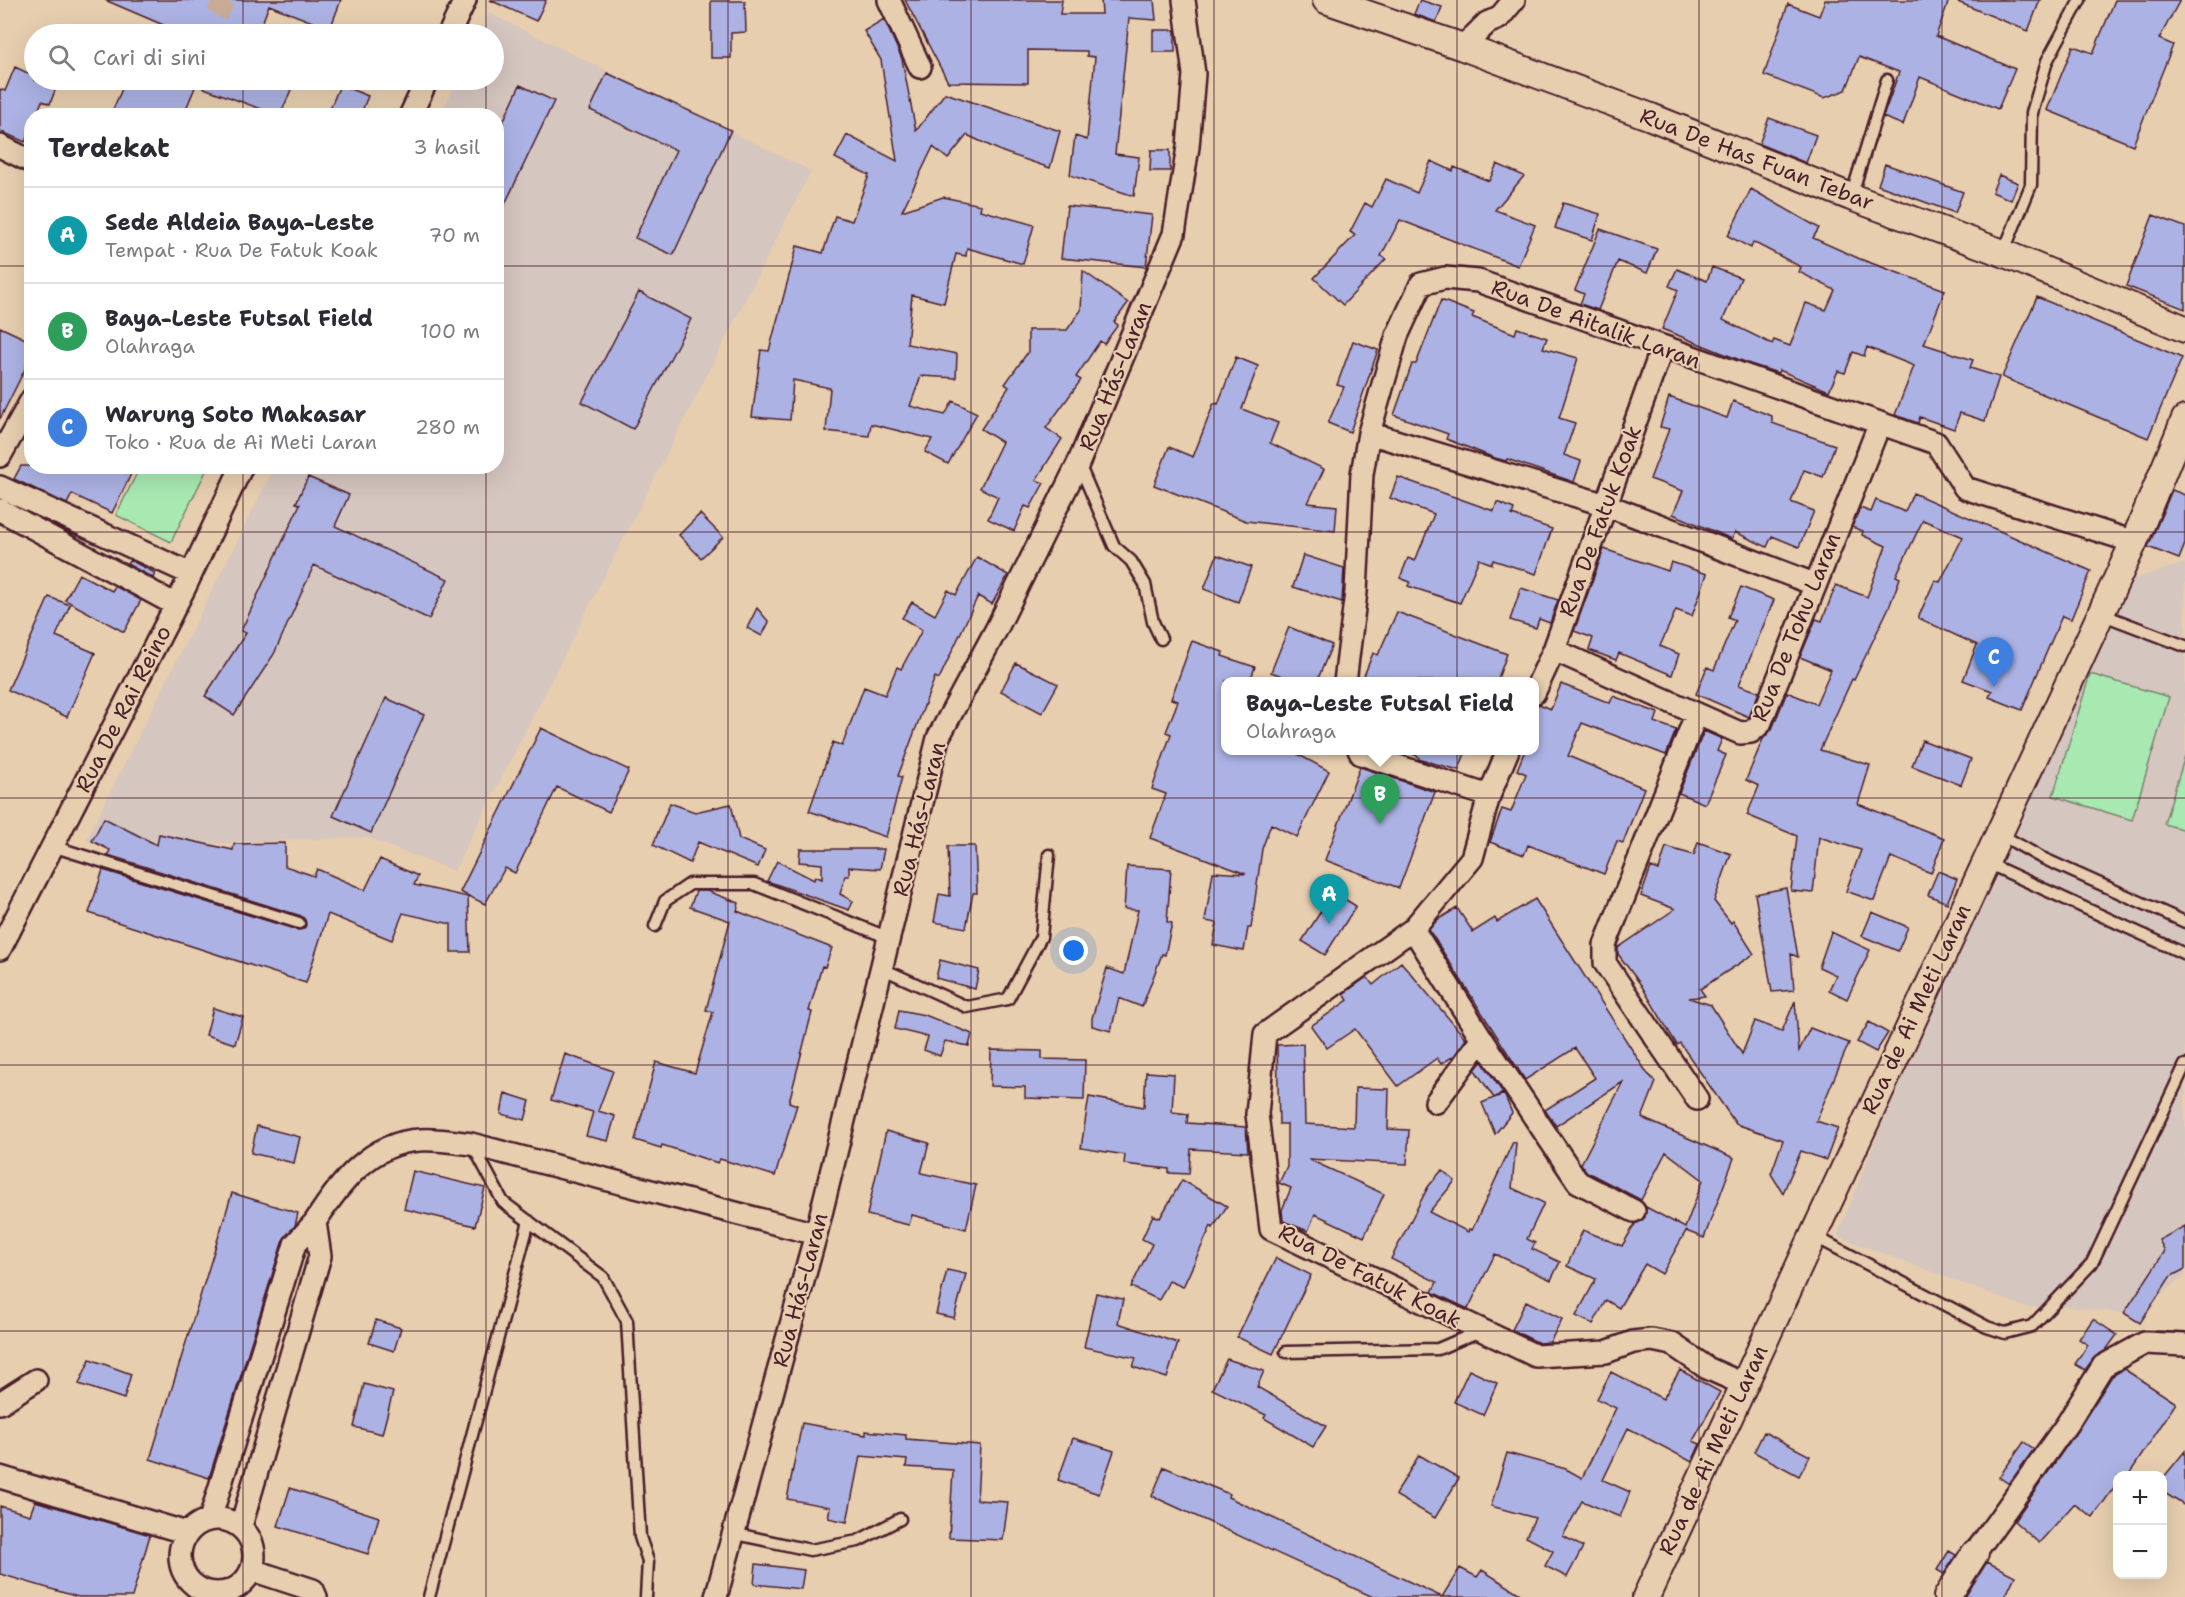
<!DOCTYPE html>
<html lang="id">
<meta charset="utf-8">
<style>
body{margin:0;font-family:"Shantell Sans",sans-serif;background:#f7f7f7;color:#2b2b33}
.controls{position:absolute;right:18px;bottom:18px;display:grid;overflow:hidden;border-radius:12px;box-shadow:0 6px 24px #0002}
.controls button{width:54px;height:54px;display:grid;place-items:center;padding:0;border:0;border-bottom:2px solid #e1e1e2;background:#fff;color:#2b2b33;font:30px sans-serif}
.you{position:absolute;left:1074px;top:951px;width:21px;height:21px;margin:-15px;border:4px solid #fff;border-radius:50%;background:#1a73e8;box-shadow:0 0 0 9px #1a73e833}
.badge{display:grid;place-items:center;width:39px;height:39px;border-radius:50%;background:#d1495b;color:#fff;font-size:20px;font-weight:700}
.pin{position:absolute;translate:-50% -50px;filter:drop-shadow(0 2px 3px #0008)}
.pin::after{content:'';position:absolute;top:32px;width:21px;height:18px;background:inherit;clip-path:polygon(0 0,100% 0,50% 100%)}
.popup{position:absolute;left:1221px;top:677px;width:318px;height:78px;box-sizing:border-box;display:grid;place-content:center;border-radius:12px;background:#fff;filter:drop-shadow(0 2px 4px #0005);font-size:20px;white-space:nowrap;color:#7c7c81}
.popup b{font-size:22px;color:#2b2b33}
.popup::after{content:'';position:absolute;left:50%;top:100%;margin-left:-12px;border:12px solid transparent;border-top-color:#fff}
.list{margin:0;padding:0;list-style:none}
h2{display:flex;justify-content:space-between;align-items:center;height:78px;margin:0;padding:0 24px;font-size:26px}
h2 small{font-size:20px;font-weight:400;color:#7c7c81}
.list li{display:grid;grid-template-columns:39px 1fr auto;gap:18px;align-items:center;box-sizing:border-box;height:96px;padding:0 24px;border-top:2px solid #e1e1e2}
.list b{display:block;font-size:22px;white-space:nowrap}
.list p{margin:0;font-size:20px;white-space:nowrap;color:#7c7c81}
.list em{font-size:20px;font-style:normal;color:#7c7c81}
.icon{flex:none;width:33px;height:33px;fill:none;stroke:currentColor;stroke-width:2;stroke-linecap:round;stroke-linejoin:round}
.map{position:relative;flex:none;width:2185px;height:1597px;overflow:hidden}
.search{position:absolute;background:#fff;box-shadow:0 6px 24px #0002;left:24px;top:24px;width:480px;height:66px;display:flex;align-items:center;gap:15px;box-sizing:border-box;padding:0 21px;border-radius:33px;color:#7c7c81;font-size:22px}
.panel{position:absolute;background:#fff;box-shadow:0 6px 24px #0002;left:24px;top:108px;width:480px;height:366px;border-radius:24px}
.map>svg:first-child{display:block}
</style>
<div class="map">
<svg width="2185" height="1597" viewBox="0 0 2185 1597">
<rect width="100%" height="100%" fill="#e7ceaf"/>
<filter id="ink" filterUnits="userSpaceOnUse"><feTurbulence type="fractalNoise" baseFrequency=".0167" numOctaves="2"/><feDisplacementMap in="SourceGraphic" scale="12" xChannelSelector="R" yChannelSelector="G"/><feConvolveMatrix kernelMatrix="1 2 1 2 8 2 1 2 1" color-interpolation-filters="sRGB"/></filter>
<g filter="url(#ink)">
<path fill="#d5c6bf" d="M489 13 811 171 454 871 365 837 108 848 86 840 271 474 260 469 261 467 496 466V116L440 115 457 80H494V34H479Z
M2185 563V1276L2133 1314 2070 1307H2025L1837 1236 1880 1129 2130 580Z"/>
<path fill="#a8e9b2" stroke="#79846e" stroke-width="1.5" d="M140 467H208L171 542 116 515Z
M2090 674 2169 697 2132 820 2053 796Z
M2185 756V830L2164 824Z"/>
<path fill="#acb2e3" stroke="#4a1f2b" stroke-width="1.5" d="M105 0H341L330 29 269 5 258 34H173L175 30Z
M490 0H546L536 21Z
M905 0H1062L1060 14H1102L1101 0H1154L1156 20 1129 18 1115 154 1139 157 1134 196 1070 175 1075 136 1087 140 1095 57 1087 56V51L1028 50V83L948 82Z
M1420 0 1442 7 1436 22 1414 14Z
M1825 0H1949L1936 36 2015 69 1998 109 1920 77 1903 125 1883 117 1899 72 1859 57 1846 90 1824 98 1764 75 1788 4 1819 16Z
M1953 0H2040L2028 31Z
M2115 0H2180L2159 39 2173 45 2133 145 2047 110 2073 46 2093 53Z
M711 1H745L746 32 731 33V58H711Z
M884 19 902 59 916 131 945 93 1060 131 1050 168 1003 152 967 135 948 159 933 147 902 211 943 197 981 205 980 210 1034 225 1023 264 967 248 966 256 956 254 944 303 912 295 907 344 957 354 956 378 921 376 910 406 945 415 953 401 977 413 948 464 925 452 932 439 871 424 869 436 826 431 830 388 793 380 790 420 752 417 761 350 769 351 797 246 823 253 835 216 852 221 869 175 835 158 847 135 897 161 881 60 864 31Z
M1153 30H1175V52H1153Z
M15 67 34 76V80H44L57 85 50 104 42 101 36 116H32V126L25 142 0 131V89L5 91Z
M607 73 731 130 673 255 635 238 676 150 590 110Z
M126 80H295L280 116 196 85 183 116H110Z
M340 85 368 96 360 116H327Z
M520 85 554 101 496 223V137Z
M1769 118 1816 135 1806 163 1759 144Z
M1151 150H1170V171H1150Z
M1431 161 1453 171 1454 167 1489 181 1497 164 1524 176 1495 210 1535 225 1518 266 1400 220 1381 256 1386 259 1343 305 1314 278 1355 235 1350 232 1365 203 1372 207 1386 179 1417 193Z
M1885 164 1963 192 1955 213 1878 185Z
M1999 175 2018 183 2011 200 1992 192Z
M1751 189 1819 228 1813 238 1860 259 1945 290 1924 344 1973 360 1970 368 1999 377 1985 421 1960 413 1954 429 1920 417 1918 423 1895 415 1914 366 1867 347 1864 356 1853 352 1845 373 1838 371 1829 391 1779 370 1778 373 1750 364 1662 329 1678 290 1669 286 1677 269 1707 281 1712 267 1741 278 1723 320 1772 344 1774 340 1790 346 1806 303 1826 310 1835 290 1799 272 1801 267 1753 242 1751 248 1728 236Z
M1563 203 1600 214 1592 240 1555 228Z
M1067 206 1152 215 1146 267 1061 258Z
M2153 215 2185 227V309L2126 286Z
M1600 229 1657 249 1647 273 1618 261 1598 310 1580 304 1584 294 1575 290Z
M1083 271 1128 303 1114 322 1118 325 1104 344 1100 341 1076 377 1081 380 1046 428 1062 439 1036 480 1044 483 1030 508 1025 506 1014 531 988 519 998 497 980 488 1002 442 981 429 1009 387 1005 384 1028 352V330H1067L1081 310Z
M639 292 691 319 633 429 582 402Z
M2037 297 2182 358 2148 438 2002 377Z
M1441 300 1474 313 1472 317 1515 334 1517 328 1547 338 1543 348 1578 358 1559 418 1575 423 1564 455 1581 461 1574 482 1507 459 1506 461 1495 458 1446 439 1448 434 1394 415 1412 364H1416Z
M0 327 32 342V355L0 419Z
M1353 341 1378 350 1350 432 1328 423 1344 387 1337 385Z
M1236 357 1258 366 1242 409 1278 423 1270 443 1324 469 1308 503 1337 506 1335 531 1246 521 1154 485 1169 447 1193 457 1214 403 1218 404Z
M1669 397 1727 418 1733 401 1772 416V423L1835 445 1823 477 1804 470 1791 502 1814 511 1799 547 1772 536 1767 547 1735 532 1732 539 1673 514 1683 491 1650 479 1669 429 1660 427Z
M21 466H135L112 513 72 494 67 504 14 479Z
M308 477 349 495 335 526 448 579 429 619 314 565 274 654 234 715 205 696 246 633 241 631 300 504 296 503Z
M1398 477 1494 511 1497 502 1514 509 1512 515 1552 529 1536 574 1493 560 1492 564 1479 559 1460 603 1408 586 1410 582 1400 578 1408 558 1415 561 1434 514 1390 498Z
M2172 490 2185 495V544L2179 559 2148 547Z
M1913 493 2091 571 2071 619 2062 616 2022 710 1989 697 1992 691 1963 680 1977 645 1918 618 1935 580 1940 582 1963 537 1923 520 1896 576 1900 578 1890 605 1854 680 1852 679 1820 750 1870 765 1858 804 1944 838 1931 873 1891 857 1874 901 1846 891 1861 850 1819 837 1813 893 1791 891 1797 836 1747 815 1759 786 1746 780 1763 739 1772 729 1787 692 1816 704 1831 670 1800 657 1816 619 1822 621 1836 585 1867 597 1886 546 1862 535 1863 531 1852 527 1860 508 1871 512 1876 500 1905 512Z
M700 514 723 537 701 558 679 535Z
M1604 549 1668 571 1671 562 1707 574 1692 616 1676 610 1660 646 1679 654 1672 675 1619 653 1616 660 1589 650 1593 638 1574 631Z
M1217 555 1251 567 1238 602 1204 589Z
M1303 555 1344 568 1342 602 1293 587Z
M977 557 1008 575 992 604 978 596 939 679 935 677 898 776 902 777 886 837 809 811 833 742 842 746 864 687 885 695 897 667 901 669 922 630 902 618 912 602 935 615 948 590 956 595Z
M130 560 155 573 153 578 127 564Z
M79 574 112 591 115 586 141 600 124 632 65 600Z
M1741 587 1774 600 1739 685 1759 692 1749 717 1696 694 1707 667 1714 670 1735 620 1728 617Z
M1521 588 1558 600 1550 623 1539 619 1536 628 1510 620Z
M49 597 70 605 56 636 95 653 67 717 8 690Z
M757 608 769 622 762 636 747 628Z
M1397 612 1507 654 1497 681H1362L1373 653 1378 655Z
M1289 627 1332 645 1317 681H1295L1271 672Z
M1192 641 1223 652 1222 656 1255 667 1250 681H1226V750H1290L1329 771 1297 837 1271 824 1262 849 1251 928H1248L1244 951 1213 945 1217 923 1205 921 1213 872 1246 874 1150 838 1166 794 1152 789 1171 734 1166 732 1178 701 1171 699Z
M1016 663 1058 684 1042 713 1001 691Z
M1561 684 1610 703 1613 696 1658 713 1655 722 1676 730 1666 755 1582 723 1568 756 1644 788 1623 843 1617 841 1604 874 1528 845 1524 855 1490 842 1502 809 1511 812 1526 774 1517 770 1525 750H1534V706L1539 704 1551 709Z
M386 698 424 715 371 833 333 816Z
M541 728 629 770 609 812 557 787 515 873 505 868 485 904 460 892Z
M1704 731 1722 739 1717 751 1726 755 1705 804 1679 793Z
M1922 740 1971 759 1961 785 1912 766Z
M1410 750H1466L1459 770 1418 759 1419 757 1410 753Z
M1360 767 1435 792 1399 888 1325 860Z
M670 803 695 812 731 804 739 839 765 850 758 867 698 842 690 863 653 845Z
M104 818 157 845 159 834 233 850 234 844 285 843V866L314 876 317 869 365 890 380 859 418 876 414 885 468 897 470 952H451V924L403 913 392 940 328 914 306 983 89 913 103 870 297 930 304 929 306 925 301 916 108 855 110 850 92 841Z
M1698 842 1731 854 1714 901 1731 923 1733 921 1754 954 1700 989 1705 996 1689 998 1711 1005 1742 1054 1755 1021 1782 1031 1795 1001 1799 1051 1810 1028 1849 1043 1816 1121 1838 1128 1826 1160 1801 1151 1783 1193 1771 1174 1783 1140 1736 1124 1680 1043 1677 1045 1641 985 1618 954V948L1675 909 1641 896 1651 867 1659 870 1666 847 1694 855Z
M948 846H975L977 893H973L966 928 934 922 939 894 950 896Z
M800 849H884L880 869 849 867V876H845L840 894 853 901 849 910 767 881 777 861 814 880 815 876 822 879V864L799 862Z
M1127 866 1171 869 1167 922 1172 923 1165 955 1162 954 1142 1007 1119 998 1111 1031 1092 1026V1018L1107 968 1124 974 1138 910 1124 909Z
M1938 871 1957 879 1947 903 1928 895Z
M1786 888 1798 957 1791 954 1794 990 1772 992 1755 894Z
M696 891H707L739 903 737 911 832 948 825 967 822 966 809 1011 812 1012 789 1102 797 1105 775 1176 720 1159 718 1163 662 1145 661 1148 635 1140 656 1062 695 1073 713 1012 706 1010 730 921 690 907Z
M1333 892 1356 906 1325 955 1302 941Z
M1535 899 1647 1073 1656 1082 1642 1118 1734 1158 1704 1238 1686 1231 1662 1274 1645 1264 1619 1308 1606 1300 1593 1324 1576 1316 1596 1279 1567 1266 1583 1230 1622 1246 1635 1224 1645 1217 1646 1207 1685 1228 1703 1180 1666 1152 1641 1200 1587 1172 1581 1164 1623 1082 1556 1126 1545 1110 1595 1078 1575 1048 1525 1080 1429 930 1437 920 1457 908 1473 932 1495 918 1497 922Z
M1872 912 1908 927 1898 951 1862 936Z
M1831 932 1870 950 1847 999 1829 990 1836 975 1819 967Z
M940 960 979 970 975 989 936 978Z
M1401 962 1466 1039 1454 1056 1441 1064 1437 1058 1398 1086 1355 1029 1327 1048 1311 1026 1348 1000 1343 994 1367 977 1373 985Z
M213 1008 243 1017 235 1044 206 1035Z
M899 1010 925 1015 972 1034 969 1046 945 1041 940 1056 924 1050 928 1037 895 1029Z
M1869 1022 1888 1033 1876 1052 1857 1042Z
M1303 1044 1305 1124 1354 1127 1355 1088 1389 1089 1388 1129 1409 1130 1407 1164 1308 1159 1384 1194 1364 1237 1315 1214 1308 1231 1283 1221 1282 1210 1291 1188 1279 1183 1287 1166V1124H1279L1277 1045Z
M991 1050 1042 1051V1059L1085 1060 1084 1100 1025 1098V1087L990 1086Z
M565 1054 613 1071 598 1111 615 1116 608 1141 586 1136 593 1112 551 1100Z
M1482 1061 1503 1093 1494 1098 1504 1094 1512 1113 1495 1134 1482 1103 1494 1098 1475 1070Z
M1146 1072 1174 1074 1172 1112 1188 1114 1187 1123 1246 1127 1248 1152 1191 1149 1189 1174 1169 1173V1169L1124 1164 1125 1155 1081 1148 1089 1097 1144 1107Z
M505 1093 530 1101 525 1120 501 1114Z
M257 1126 300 1137 294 1163 251 1153Z
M886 1131 929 1143 921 1173 976 1185 966 1229 912 1215 909 1225 867 1215Z
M1513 1142 1516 1143 1512 1188 1544 1203 1527 1239 1535 1243 1532 1249 1560 1262 1551 1280 1495 1254 1468 1309 1432 1292 1437 1282 1391 1259 1428 1187 1442 1170 1455 1181 1429 1212 1468 1232 1469 1229 1472 1230Z
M413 1171 485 1188 475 1226 404 1209Z
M1182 1180 1227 1206 1213 1228 1211 1226 1183 1287 1169 1281 1159 1300 1131 1287 1152 1244 1142 1239 1153 1215 1160 1218Z
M232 1193 298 1213 295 1226 283 1240 209 1478 150 1459Z
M2185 1226V1269L2170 1277 2140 1323 2124 1313 2165 1251 2159 1240Z
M1276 1258 1311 1275 1273 1354 1237 1337Z
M947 1270 966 1274 954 1318 936 1314Z
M1096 1293 1123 1299 1118 1323 1178 1343 1167 1378 1133 1367 1136 1358 1084 1347Z
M1526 1301 1562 1319 1550 1342 1539 1343 1512 1330Z
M2093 1319 2117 1335 2106 1350 2093 1359 2085 1370 2075 1364 2088 1345 2079 1339Z
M376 1320 401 1328 394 1351 369 1343Z
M90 1359 131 1374 124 1399 79 1384Z
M1227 1359 1264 1371 1257 1387 1326 1426 1313 1447 1264 1418 1266 1415 1212 1389Z
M2124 1369 2176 1403 2128 1476H2118V1482L2093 1517 2074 1504 2039 1543 2014 1521 2077 1431 2112 1376Z
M1469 1370 1497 1383 1483 1415 1454 1402Z
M1680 1370 1720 1392 1693 1441 1700 1444 1692 1462 1628 1428 1603 1480 1630 1492 1620 1517 1582 1501 1563 1536 1583 1547 1567 1577 1545 1566 1553 1551 1526 1537 1535 1518 1491 1506 1507 1453 1566 1469 1582 1478 1616 1408 1597 1399 1611 1372 1663 1399Z
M364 1384 393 1392 382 1434 354 1427Z
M802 1423 866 1435V1431L906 1435V1439L980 1445 977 1500 1008 1502 1003 1540 949 1538 953 1470 906 1467 907 1460 860 1456 847 1522 828 1518 830 1507 787 1499Z
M1764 1432 1810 1456 1799 1476 1754 1452Z
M1073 1438 1114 1451 1099 1494 1058 1480Z
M2024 1442 2034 1449 2009 1484 1999 1477Z
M2185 1451V1506L2163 1492V1478Z
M1419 1455 1459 1478 1435 1518 1395 1495Z
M1164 1467 1229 1494 1228 1497 1442 1597 1460 1568 1477 1577 1482 1570 1525 1597H1373L1152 1496Z
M290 1488 379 1517 368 1554 278 1526Z
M35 1501 150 1535 132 1597H78L0 1574V1506L30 1515Z
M1949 1551 1956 1555 1944 1574 1937 1570Z
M1987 1562 2015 1576 2005 1597H1965Z
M756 1564 804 1570 801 1589 754 1584Z"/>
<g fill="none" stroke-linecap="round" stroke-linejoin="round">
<path stroke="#c8ab95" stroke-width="21" stroke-dasharray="21 10" stroke-linecap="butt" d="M216 15 225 0"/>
<defs>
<path id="service" d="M1851 197 1887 80
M2003 253 2031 185 2032 113 2047 61 2080 0
M1079 464 1114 546 1131 561 1145 584 1153 622 1161 639
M2101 614 2185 646
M1998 833 2040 857 2185 922
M52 846 299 923
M1985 862 2185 954
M655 926 665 901 690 884H754L889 938
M881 968 967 1007 1008 999 1041 937 1049 855
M472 1144 503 1202 603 1277 627 1321 640 1537 648 1561 646 1597
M1812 1235 1987 1327 2005 1333 2032 1326 2092 1263 2185 1065
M1286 1352 1438 1349 1480 1331
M732 1533 810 1550 858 1541 900 1519
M429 1597 529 1221"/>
<path id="minor" d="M889 0 920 67
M449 34 465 0
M1463 47 1487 23 1499 18 1514 0
M410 116 427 80
M0 146 32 162
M1369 433 1606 505 1814 584
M0 456 32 399
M0 487 191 574
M0 510 176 605
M1554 650 1740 733 1751 732 1760 724 1880 423
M1345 682 1356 592 1362 474 1369 433 1397 336 1421 284 1445 278 1478 281 1936 443 1965 488 2134 542
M1534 693 1554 650 1662 348
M1696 715 1605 945V963L1697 1099
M1359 750 1361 754 1489 796
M1508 750 1489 796 1472 858 1413 929 1265 1034 1257 1114 1271 1229 1536 1356 1606 1352 1633 1342 1652 1340 1672 1344 1707 1368 1743 1384
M1413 929 1482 1039 1578 1182 1634 1211
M0 949 185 587 242 466
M1436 1102 1482 1039
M315 1222C339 1184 371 1142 420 1140 437 1139 455 1142 471 1144L816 1234
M0 1403 36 1380
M0 1477 187 1533
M210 1519 295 1244 315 1222 320 1256 241 1526
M180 1556a37 37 0 1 1 74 0a37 37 0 1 1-74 0Z
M1975 1553 2067 1424 2103 1366 2145 1343 2185 1345
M252 1570 313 1590 316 1597
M716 1597 816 1234 938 738 996 630 1078 464 1174 234 1188 147 1194 74 1184 0"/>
<path id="tertiary" d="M1326 0 1463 47 1651 117 1851 197 2003 253 2185 329
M1646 1597 2134 542 2185 419
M1947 1597 1975 1553"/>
</defs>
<use href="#service" stroke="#4a1f2b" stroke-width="15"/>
<use href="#minor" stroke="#4a1f2b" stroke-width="26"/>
<use href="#tertiary" stroke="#4a1f2b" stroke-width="30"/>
<use href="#service" stroke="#e7ceaf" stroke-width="10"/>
<use href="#minor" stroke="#e7ceaf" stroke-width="21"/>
<use href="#tertiary" stroke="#e7ceaf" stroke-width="26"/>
</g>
</g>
<path fill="none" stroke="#4a1f2b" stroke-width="1.5" stroke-opacity="0.55" d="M243 0V34M486 0V34M728 0V1597M971 0V1597M1214 0V1597M1457 0V1597M1699 0V1597M1942 0V1597M243 80V116M486 80V116M0 266H32M496 266H2185M243 466V1597M486 466V1597M0 532H2185M0 798H2185M0 1065H2185M0 1331H2185"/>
<g text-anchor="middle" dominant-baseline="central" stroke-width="4.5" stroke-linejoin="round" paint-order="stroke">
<g font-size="22" fill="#4a1f2b" stroke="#e7ceaf">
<text transform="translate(1757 159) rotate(21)">Rua De Has Fuan Tebar</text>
<text transform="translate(1596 324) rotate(20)">Rua De Aitalik Laran</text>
<text transform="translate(1115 376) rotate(-68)">Rua Hás-Laran</text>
<text transform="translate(1600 521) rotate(-70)">Rua De Fatuk Koak</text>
<text transform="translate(1796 627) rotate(-68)">Rua De Tohu Laran</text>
<text transform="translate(123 709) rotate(-63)">Rua De Rai Reino</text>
<text transform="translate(919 819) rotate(-76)">Rua Hás-Laran</text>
<text transform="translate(1916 1009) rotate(-65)">Rua de Ai Meti Laran</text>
<text transform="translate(1370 1276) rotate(27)">Rua De Fatuk Koak</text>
<text transform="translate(800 1290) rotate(-75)">Rua Hás-Laran</text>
<text transform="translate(1713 1450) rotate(-65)">Rua de Ai Meti Laran</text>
</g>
</g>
</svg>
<div class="controls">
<button>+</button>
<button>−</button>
</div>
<div class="you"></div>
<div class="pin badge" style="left:1329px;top:924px;background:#0f9aa8">A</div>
<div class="pin badge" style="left:1380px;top:824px;background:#2e9e5b">B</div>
<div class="popup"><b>Baya-Leste Futsal Field</b>Olahraga</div>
<div class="pin badge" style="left:1994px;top:687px;background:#3f7fe0">C</div>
<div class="search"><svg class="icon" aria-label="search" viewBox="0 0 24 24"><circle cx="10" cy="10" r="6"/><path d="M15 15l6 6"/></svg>Cari di sini</div>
<section class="panel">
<h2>Terdekat<small>3 hasil</small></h2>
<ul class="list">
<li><span class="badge" style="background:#0f9aa8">A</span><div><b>Sede Aldeia Baya-Leste</b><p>Tempat · Rua De Fatuk Koak</p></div><em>70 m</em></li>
<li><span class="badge" style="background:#2e9e5b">B</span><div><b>Baya-Leste Futsal Field</b><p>Olahraga</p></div><em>100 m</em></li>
<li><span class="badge" style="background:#3f7fe0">C</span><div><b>Warung Soto Makasar</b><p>Toko · Rua de Ai Meti Laran</p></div><em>280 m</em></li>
</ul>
</section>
</div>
